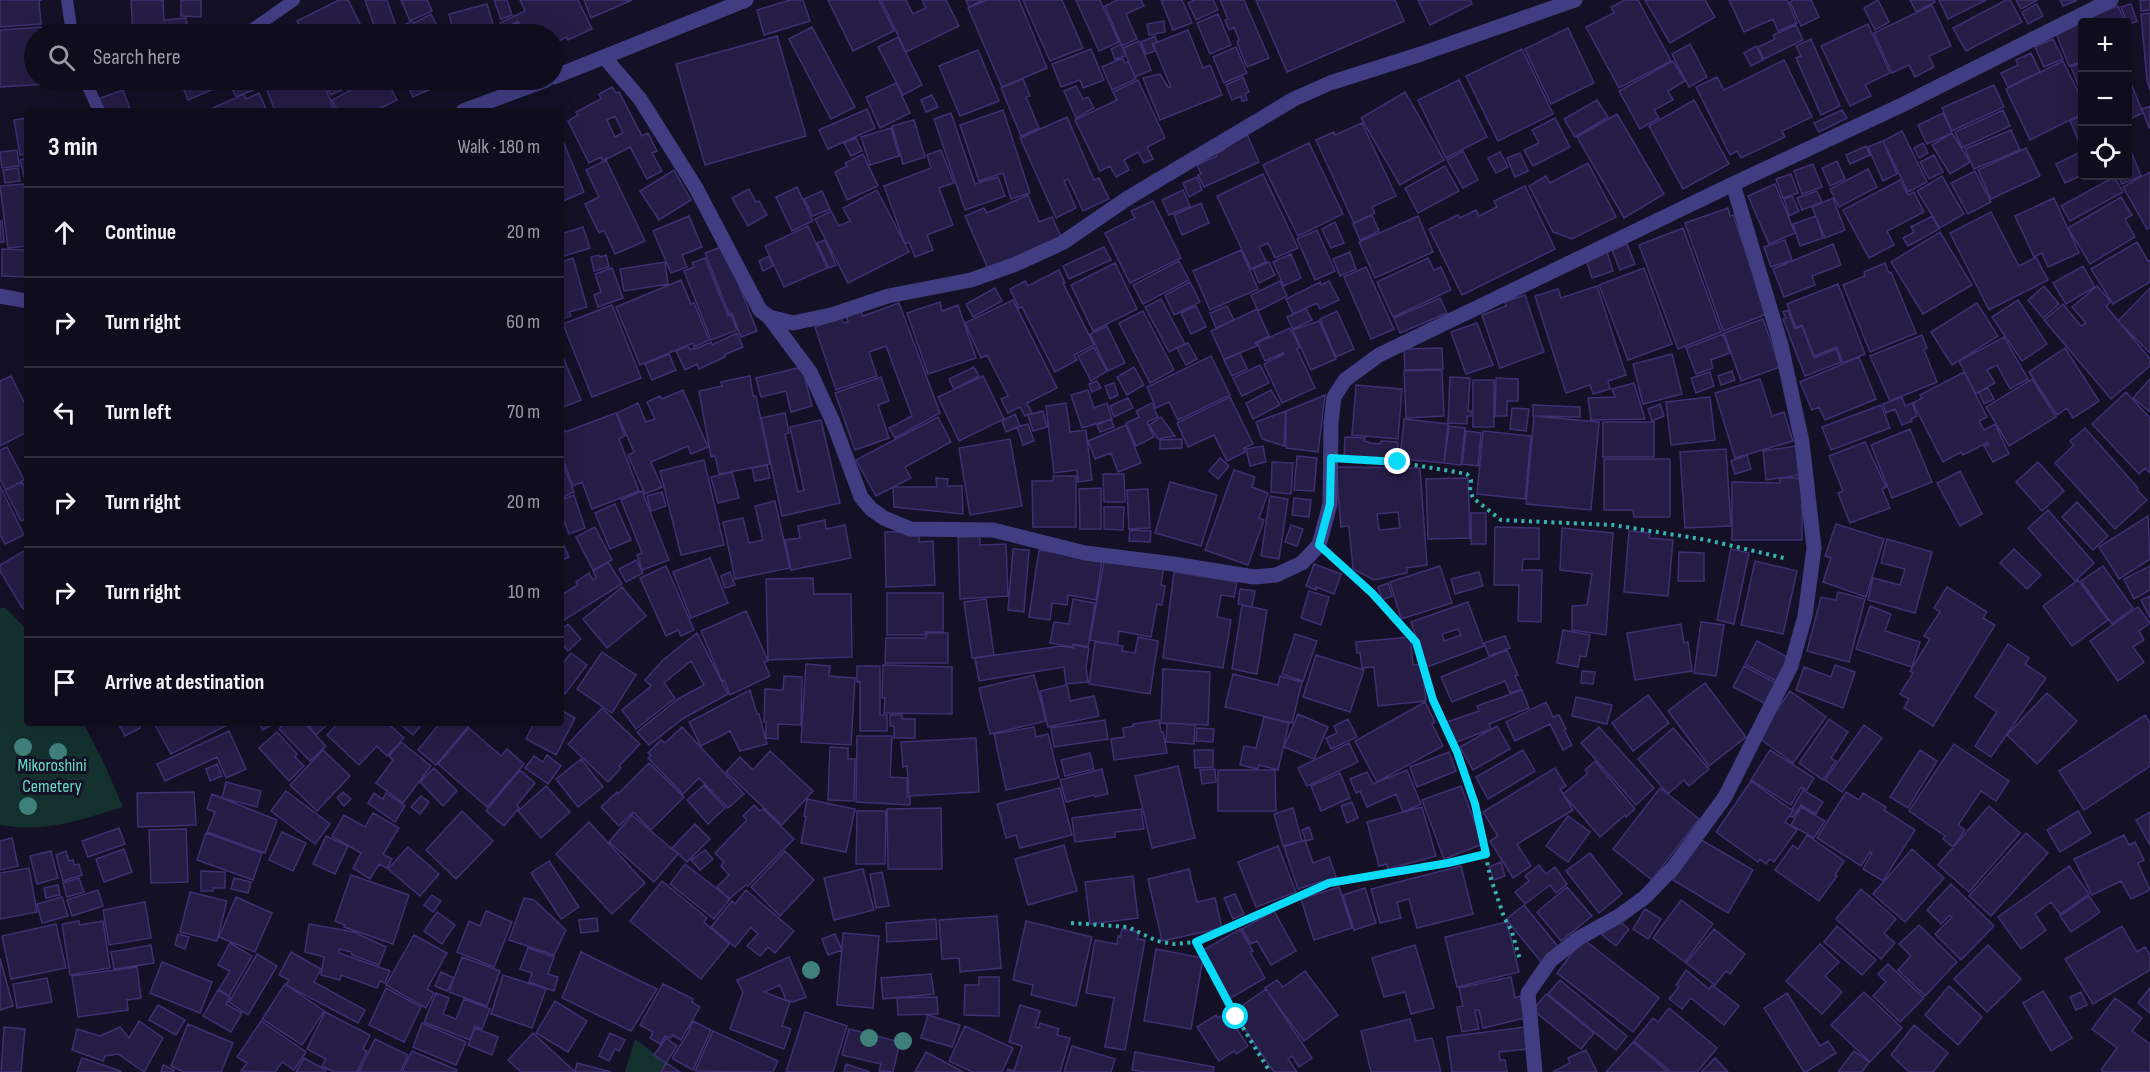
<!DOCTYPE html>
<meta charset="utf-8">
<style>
body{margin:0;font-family:"Sofia Sans Condensed",sans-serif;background:#1d1a29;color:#f1f3f6}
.controls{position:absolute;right:18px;top:18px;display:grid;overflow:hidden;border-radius:6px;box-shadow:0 6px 24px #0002}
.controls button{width:54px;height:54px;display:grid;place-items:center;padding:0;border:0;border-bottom:2px solid #2f2c3b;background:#0f0c1c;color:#f1f3f6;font:30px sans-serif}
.stop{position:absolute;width:18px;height:18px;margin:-14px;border:4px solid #09daf7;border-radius:50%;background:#fff}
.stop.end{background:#09daf7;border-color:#fff;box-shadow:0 2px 6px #0008}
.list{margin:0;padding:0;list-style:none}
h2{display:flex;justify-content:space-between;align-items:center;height:78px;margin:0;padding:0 24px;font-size:26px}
h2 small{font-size:20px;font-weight:400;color:#9b9ba3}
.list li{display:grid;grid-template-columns:39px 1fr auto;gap:18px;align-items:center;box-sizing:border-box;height:90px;padding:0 24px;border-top:2px solid #2f2c3b}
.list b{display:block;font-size:22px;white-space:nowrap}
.list em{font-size:20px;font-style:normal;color:#9b9ba3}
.icon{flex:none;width:33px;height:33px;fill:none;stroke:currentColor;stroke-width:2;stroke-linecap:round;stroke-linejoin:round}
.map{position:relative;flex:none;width:2150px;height:1072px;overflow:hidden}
.search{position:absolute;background:#0f0c1c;box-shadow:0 6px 24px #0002;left:24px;top:24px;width:540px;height:66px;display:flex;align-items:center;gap:15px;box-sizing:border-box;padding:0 21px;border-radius:33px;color:#9b9ba3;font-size:22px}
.panel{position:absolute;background:#0f0c1c;box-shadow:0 6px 24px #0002;left:24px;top:108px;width:540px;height:618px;border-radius:6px}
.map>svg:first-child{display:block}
</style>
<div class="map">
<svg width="2150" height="1072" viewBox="0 0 2150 1072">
<rect width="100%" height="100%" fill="#141026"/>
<path fill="#13302f" d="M0 608H6L27 630V723H83L103 761 123 807C79 820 46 833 0 825Z
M635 1039 679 1072H625Z"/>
<path fill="#261d46" stroke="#3e3072" stroke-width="1.5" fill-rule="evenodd" d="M0 0H42L39 1 41 24 0 27Z
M131 0H163L164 20 186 18 188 34H133Z
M181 0H201V17L181 16Z
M339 0H348L364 32 360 34H304L297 21Z
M365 0H387L397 29 377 34Z
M401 0H427L432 11 410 21Z
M494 0H507L512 15 501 19Z
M520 0H578L592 29 568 40 567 37 554 43V34H544L541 30 539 31 541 34H524L518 21 503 29 500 23 525 11Z
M584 0H632L591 18Z
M790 0H803L810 21 764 35 757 10Z
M828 0H879L894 31 853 51Z
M881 0H906L913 14 926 8 922 0H946L959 26 906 52Z
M966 0H983L969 7Z
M987 0H1019L1047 68 1002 87 968 8Z
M1023 0H1062L1083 48 1050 61Z
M1076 0H1100L1119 42 1099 51Z
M1117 0H1141L1144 6 1126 14 1137 39 1122 46 1105 6Z
M1161 0H1182L1192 23 1173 30Z
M1194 0H1213L1218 10 1196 20 1188 3Z
M1220 0H1244L1269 58 1247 67 1237 42 1239 40 1234 27 1229 30 1225 20 1228 19Z
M1256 0H1395L1404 21 1287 72Z
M1418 0H1470L1472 4 1430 25Z
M1625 0H1638L1671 61 1619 88 1586 27 1614 13 1611 7Z
M1645 0H1705L1715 17 1670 43Z
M1729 0H1787L1797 23 1778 31 1773 19 1744 32Z
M1794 0H1811L1819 17 1801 26 1790 2Z
M1878 0 1889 22 1875 30 1864 8Z
M1910 0H1934L1935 2 1916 12Z
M1939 0H1986L1948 19Z
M2006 0H2010L2022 22 1966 51 1953 28Z
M2016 0H2038L2021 9Z
M2060 0H2075L2076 1 2063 6Z
M2140 0H2150V10L2141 11Z
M487 4 496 34H454L449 14Z
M2037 4 2043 16 2028 24 2022 12Z
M2131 4 2137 21 2128 25 2121 7Z
M1932 5 1951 46 1929 56 1934 67 1915 77 1909 65 1892 73 1874 33Z
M2118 6 2125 22H2082V61L2069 66 2055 31Z
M2150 13V90L2147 81 2141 14Z
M431 14 441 34H392L401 30 400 27 412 21 414 23Z
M1218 14 1231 45 1210 54 1197 23Z
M1164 21 1165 32 1149 35 1147 24Z
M518 23 523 34H509L506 28Z
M1868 24 1890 73 1865 85 1871 96 1850 106 1821 46Z
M1796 25 1803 40 1764 59 1758 47 1775 39 1773 35Z
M41 27 42 34H34V80H45L46 84 0 87V30Z
M812 27 855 107 831 119 789 39Z
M1568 28 1594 83 1551 104 1525 49Z
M1188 30 1203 68 1210 65 1222 95 1160 120 1143 78 1160 74 1168 87H1171L1153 44Z
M777 36 806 136 705 165 676 64Z
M1155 36 1157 42 1152 44 1155 51 1146 54 1141 42Z
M898 37 922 85 903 95 878 47Z
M1811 39 1840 106 1821 115 1796 58 1801 56 1796 46Z
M2053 39 2063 59 2044 67 2035 47Z
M1139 41 1151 70 1135 77 1123 48Z
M1121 44 1126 56 1115 59 1111 49Z
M1690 44 1707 77 1689 87 1672 54Z
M1756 46 1763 60 1751 66 1744 53Z
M1236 47 1247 73 1224 83 1213 57Z
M1091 49 1104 80 1083 88 1080 80 1061 87 1052 64Z
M1522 49 1553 114 1498 141 1466 76Z
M978 50 999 101 960 116 939 66Z
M2031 53 2040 72 2008 87 2001 73 2018 65 2016 60Z
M1122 58 1125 63 1128 61 1136 79 1112 90 1102 67Z
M1784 60 1812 117 1782 131 1785 137 1741 158 1737 151 1730 155 1696 87 1717 77 1724 90Z
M1673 61 1685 81 1668 91 1673 100 1654 110 1659 118 1640 129 1619 91Z
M2063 61 2082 100V114L2030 140 2006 89Z
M2082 62V95L2071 67Z
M2128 76 2143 113 2128 120Z
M1243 77 1249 92 1245 94 1247 100 1242 101 1241 96 1232 100 1226 85Z
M1023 79 1030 96 1026 97 1039 128 1021 136 1001 88Z
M180 80H226L228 83 188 100Z
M228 80H248L253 90 236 97Z
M263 80H322L335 111H275Z
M323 80H364L331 95Z
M370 80H386L397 100 375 111H338L332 100Z
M405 80H450L413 97Z
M1138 80 1165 138 1147 147 1153 159 1144 163 1138 152 1124 160 1129 170 1116 177 1110 166 1100 171 1075 120 1117 100 1113 92Z
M1459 80 1487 137 1446 158 1418 100Z
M896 83 910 113 880 128 866 97Z
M1994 85 2004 107 1952 131 1942 108Z
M1076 86 1083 99 1088 97 1094 108 1076 118 1064 91Z
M612 87 616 93 619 92 642 136 648 133 657 151 652 153 662 171 647 179 630 147 607 159V158L602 160 601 157 589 163 568 121 578 115 576 112 601 99 599 94ZM615 116 623 133 615 137 607 120Z
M123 90 130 109 129 111H103L98 99Z
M1405 92 1444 160 1400 185 1361 118Z
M259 93 267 111H206L244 94 246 99Z
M932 95 938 107 926 112 921 100Z
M1597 100 1608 117 1575 137 1564 119Z
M1694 100 1729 164 1683 189 1649 126Z
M2150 106V127L2149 128 2142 109Z
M867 109 875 128 828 149 819 130Z
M1003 110 1030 193 1011 199 1003 173 979 181 960 125Z
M1842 110 1847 118 1819 132 1814 123Z
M2003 110 2010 126 1962 148 1955 132Z
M951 113 975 184 998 177 1005 196 965 210 934 119Z
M1943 113 1952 133 1927 144 1918 125Z
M1617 114 1664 194 1624 218 1577 137Z
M2082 115V149L2070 121Z
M1067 117 1094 180 1099 178 1109 199 1083 211 1068 179 1064 181 1076 208 1056 218 1020 138Z
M27 118V154L20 155 14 120Z
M1555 118 1570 147 1533 166 1524 150 1539 143 1532 130Z
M914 120 925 157 903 164 892 126Z
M1362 123 1396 196 1372 207 1375 213 1354 223 1316 140 1334 132 1335 135Z
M891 128 899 156 870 165 861 137Z
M2011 130 2020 150 1974 169 1965 149Z
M1902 131 1927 182 1908 192 1883 141Z
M1952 133 1970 162 1950 174 1932 145Z
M1247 134 1259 162 1204 187 1198 175 1201 174 1197 165 1217 156 1216 154 1224 150 1222 145Z
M561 136 584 192 561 202Z
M856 138 862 151 851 156 844 143Z
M1883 141 1897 174 1883 181 1868 147Z
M1309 143 1343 214 1298 236 1263 165Z
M1923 143 1928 153 1919 158 1914 148Z
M2128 144 2141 176 2122 184 2118 176H2128Z
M1866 146 1870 155 1850 164 1846 155Z
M2026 148 2040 176 1991 199 1978 170Z
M17 150 19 166 2 168 0 152Z
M941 150 954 183 939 188 953 225 927 235 933 250 915 257 909 242 905 244 884 186 931 168 927 155Z
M1463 151 1478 180 1463 188 1447 160Z
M2082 151V175L2065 183 2056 164Z
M1500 152 1508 167 1496 173 1488 158Z
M1520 153 1528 171 1515 177 1507 158Z
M863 154 878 186 847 200 835 172 847 166 845 163Z
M1934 155 1943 172 1929 179 1920 162Z
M27 158V189L20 160Z
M606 160 645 241 615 254 604 230 599 233 585 204 599 197 586 170Z
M1837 161 1845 179 1830 186 1822 168Z
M1588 163 1616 217 1572 239 1553 232 1529 186 1546 176 1550 183Z
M1813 164 1822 187 1802 194 1794 171Z
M1445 166 1459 191 1418 213 1405 188Z
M18 168 20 181 5 183 3 170Z
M1868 169 1877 187 1839 207 1830 189Z
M674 170 691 200 659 220 640 191Z
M1975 171 1991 202 1968 214 1951 183Z
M2150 172V228L2147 229 2123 187Z
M1263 174 1298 248 1275 258 1268 243 1259 247 1266 262 1251 269 1217 196Z
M1791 174 1798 193 1783 198 1776 179Z
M1942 176 1964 214 1940 228 1917 191Z
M1197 177 1202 190 1189 197 1183 183Z
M2114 177 2123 192 2070 221 2061 206Z
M1900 180 1908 195 1914 192 1924 212 1887 231 1894 245 1869 258 1843 210Z
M24 184 27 214V246L8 248 0 186Z
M1775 184 1795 233 1769 244 1748 196Z
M1525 186 1555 249 1462 295 1429 229 1458 215 1460 218 1476 210 1479 216 1497 207 1494 201Z
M797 187 813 221 792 231 776 197Z
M749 189 756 202 759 201 767 215 748 226 732 198Z
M877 190 909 252 848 283 815 219 831 211 839 226 850 221 843 208Z
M1183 190 1190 206 1169 215 1162 200Z
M822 191 830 209 813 216 804 199Z
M1817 191 1822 202 1802 210 1797 198Z
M1028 195 1039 222 1052 217 1062 239 989 271 965 216 984 208 987 213Z
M1792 196 1799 211 1789 216 1784 199Z
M2121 197 2132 215 2125 219 2135 237 2090 264 2068 228Z
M1833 198 1845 230 1825 238 1812 207Z
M2054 198 2079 253 2048 267 2042 253 2034 257 2015 216Z
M1153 201 1181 258 1130 283 1105 233 1135 218 1131 211Z
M1201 203 1209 223 1182 235 1174 215Z
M1728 208 1730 216 1733 215 1767 314 1723 331 1685 223Z
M1991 212 2019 266 2036 257 2048 280 1989 310 1950 233Z
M1372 215 1379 231 1360 240 1353 224Z
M689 216 702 247 682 255 687 267 671 273 653 231Z
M1418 216 1433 252 1375 278 1359 242Z
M1816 216 1823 238 1800 246 1793 224Z
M1932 216 1939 229 1908 246 1903 238 1914 232 1911 227Z
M0 221H2L4 242H0Z
M1335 222 1344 243 1331 248 1322 229Z
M808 226 827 268 784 287 765 246Z
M583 227 590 248 561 257V234Z
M1683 228 1721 332 1678 349 1639 245Z
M1317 230 1335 271 1315 280 1297 239Z
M1940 232 1972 285 1923 314 1891 262Z
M825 240 836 265 829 268 817 243Z
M1785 240 1792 260 1771 267 1764 247Z
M2137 242 2148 261 2150 260V282L2113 304 2091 269Z
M1627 244 1635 264 1620 270 1612 250Z
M1833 244 1841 265 1812 276 1815 285 1784 297 1773 269Z
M724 246 757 331 741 337 732 313 729 314 705 253Z
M1104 247 1111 260 1069 279 1063 266Z
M2 249 27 250V277L2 276Z
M1606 249 1613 271 1592 278 1585 256Z
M1241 250 1258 289 1210 310 1193 271Z
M1350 252 1356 269 1340 276 1333 259Z
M1291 254 1301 278 1284 286 1273 262Z
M599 255 600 257 606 255 609 267 594 271 591 257Z
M769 256 773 266 763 271 759 261Z
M573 258 587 307 569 312 571 316 561 319V262Z
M705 258 728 316 731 315 737 330 711 340 684 271 694 267 692 263Z
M1428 258 1434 270 1441 267 1451 290 1393 317 1377 282Z
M1179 261 1189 280 1143 304 1133 285Z
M665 262 668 284 624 291 620 269Z
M1269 262 1275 275 1259 283 1253 269Z
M1115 263 1137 309 1093 331 1071 285Z
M1885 263 1889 273 1891 272 1916 333 1870 352 1843 285 1865 276 1864 272Z
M2083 266 2095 287 2066 304 2053 283Z
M1366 267 1394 329 1371 339 1344 277Z
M612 268 623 298 598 307 594 295 601 292 595 274Z
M1644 268 1672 344 1628 360 1599 285Z
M1059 270 1065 283H1063L1094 345 1074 355 1077 360 1055 372 1022 307 1019 308 1010 289 1025 281 1028 286Z
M681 280 691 304 694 303 709 340 694 347 693 343 640 365 616 307Z
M1280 281 1287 296 1258 311 1251 295Z
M1329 281 1339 300 1320 309 1317 303 1293 314 1286 299 1320 282 1321 285Z
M1190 282 1200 302 1174 315 1165 295Z
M1838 284 1865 354 1843 363 1837 347 1814 356 1802 325 1796 328 1787 304Z
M1597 286 1626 375 1608 381 1610 389 1593 394 1590 385 1566 393 1535 296 1558 289 1561 298Z
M2044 286 2059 304 2043 318 2028 300Z
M2097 286 2111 302 2106 306 2150 359V366L2111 399 2044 320 2063 304 2081 326 2086 323 2072 307Z
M995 288 1002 301 973 317 966 304Z
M2150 288V353L2118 321Z
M1525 295 1544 352 1500 368 1482 315 1506 306 1505 302Z
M1440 298 1447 313 1400 333 1394 318Z
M1161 299 1185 344 1169 352 1145 307Z
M1013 300 1057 388 1027 403 1032 413 1025 416 1020 407 1008 413 1001 399 1008 396 987 355 981 358 965 323Z
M2018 300 2047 344 2022 361 1992 317Z
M940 302 942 311 958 305 976 358 928 374 907 313Z
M899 303 940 413 895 438 889 428 912 416 886 346 869 352 877 376 836 390 815 327 841 318 843 323 848 322 846 316 860 311 863 316Z
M1977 303 1998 336 1952 365 1931 332Z
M612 305 641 378 592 397 563 324Z
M1196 306 1206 327 1191 334 1181 313Z
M1227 306 1234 320 1216 328 1210 313Z
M1257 309 1269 336 1255 343 1257 346 1224 359 1211 331Z
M1306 309 1312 320 1293 329 1287 317Z
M1788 310 1795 329 1802 326 1814 358 1836 349 1841 362 1805 376 1783 319 1786 318 1783 312Z
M1143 311 1174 370 1150 383 1119 323Z
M1337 311 1354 349 1336 357 1320 319Z
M1763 319 1780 367 1741 381 1724 333Z
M1319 321 1336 359 1311 370 1293 330Z
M1477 323 1493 365 1466 374 1451 332Z
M1107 326 1125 363 1108 371 1090 334Z
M1290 328 1300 347 1297 349 1315 388 1282 403 1264 364 1284 354 1283 353 1265 361 1257 343Z
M737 333 743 347 724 355 725 357 699 369 697 364 685 370 676 351 688 346 690 350 694 348 695 349 711 342 712 345Z
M1723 334 1730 353 1711 360 1713 368 1696 374 1686 348Z
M1922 335 1927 348 1924 350 1937 382 1890 401 1870 356Z
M2004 337 2028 379 2010 389 1997 365 1987 370 1995 383 1976 394 1959 361Z
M1188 343 1197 359 1186 365 1177 348Z
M1094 347 1107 371 1091 381 1078 356Z
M1442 348 1443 369 1405 370 1404 349Z
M2065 348 2099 401 2073 418 2067 408 2057 415 2029 372Z
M561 352 581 400 561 408Z
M1240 353 1247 369 1232 376 1224 360Z
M669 354 676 370 652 380 645 364Z
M1672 354 1682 394 1643 404 1633 364Z
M1211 356 1230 395 1178 420 1169 402 1156 408 1147 387Z
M1859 357 1876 399 1825 420 1819 407 1812 410 1800 382Z
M1260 365 1269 383 1242 396 1233 378Z
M802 367 812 406 791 412 786 391 761 397 756 378Z
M974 367 979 376 954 389 949 379Z
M1134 367 1144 385 1127 395 1117 377Z
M1442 370 1444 416 1406 418 1404 371Z
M1732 371 1735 380 1721 385 1718 376Z
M1710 372 1714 386 1696 393 1691 378Z
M1964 372 1987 417 1979 421 1984 430 1995 424 2009 454 1993 462 1984 446 1989 444 1988 442 1963 455 1961 452 1943 462 1913 403 1922 398 1920 395Z
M11 376 27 408V432L0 446V381Z
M750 376 753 396H756L770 464 719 474 715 456 711 457 699 391 722 386 721 382Z
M983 376 1004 419 959 441 938 397Z
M881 377 889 401 878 405 889 438 855 450 835 393Z
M1450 377 1470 378 1468 411H1471V416H1467V424L1448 423Z
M1496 378 1518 379V401H1507V416H1495Z
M1760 379 1772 416 1784 412 1793 441 1735 458 1715 393Z
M2032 379 2056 417 2009 446 1986 407Z
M2150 379V412L2133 398Z
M1473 380H1494V427H1473Z
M1097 381 1101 388 1092 392 1089 384Z
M1114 383 1118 395 1110 399 1105 386Z
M1634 383 1645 419 1591 420 1588 398 1615 397 1612 389Z
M1356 385 1402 389 1398 439 1352 435Z
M1988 388 1994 399 1984 404 1979 392Z
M683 390 708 447 691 454 688 446 651 462 662 487 645 494 628 455 634 452 617 413 638 403 646 422 655 419 647 402 660 396 662 399Z
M1088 390 1094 408 1107 403 1112 419 1082 428 1071 395Z
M1271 390 1280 405 1253 419 1246 403Z
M2126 392 2150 418V473L2145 468 2139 474 2092 424Z
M1325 395 1318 452 1286 448V411Z
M1230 397 1253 444 1244 448 1245 452 1227 461 1214 435 1188 447 1177 423Z
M1710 397 1715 440 1671 445 1666 402Z
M1902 397 1905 406 1912 403 1917 416 1911 419 1912 421 1902 425 1895 409 1886 413 1883 404Z
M1128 398 1133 408 1114 417 1110 406Z
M1066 403 1070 432 1086 430 1092 480 1078 482 1077 470 1054 473 1046 406Z
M1152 403 1158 417 1147 422 1154 437 1136 446 1126 423 1139 417 1136 411Z
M1660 404 1664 416 1652 421 1648 409Z
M1533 405 1580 407V417L1533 416Z
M1881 405 1890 428 1831 450 1822 427Z
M1512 408 1529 409 1526 431 1510 429Z
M1043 411 1047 427 1033 431 1028 415Z
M1286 411 1284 446 1262 439 1256 422Z
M616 413 625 436 619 439 639 491 592 509 582 482 573 486 561 454V431L564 430 565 432Z
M785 413 789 433 785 434 798 492 804 490 790 427 821 420 840 503 782 516 761 418Z
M1015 414 1020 426 1006 432 1002 421Z
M1534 416 1599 422 1591 510 1526 504Z
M938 417 951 442 905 467 911 478 876 496 856 460Z
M1161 417 1175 436 1158 439 1149 425Z
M1111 419 1114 427 1100 432 1097 425Z
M1404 419 1448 424 1444 463 1400 459Z
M1603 422H1654V457H1603Z
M1028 424 1034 441 1023 445 1017 427Z
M1126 425 1141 463 1118 472 1111 453 1095 459 1088 441Z
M1449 426 1465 428 1461 465 1444 463Z
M2085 428 2138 488 2137 490 2147 500 2115 529 2055 463 2074 445 2070 441Z
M1910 429 1932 482 1892 498 1871 445Z
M1466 431 1481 433 1478 466 1462 464Z
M1483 431 1531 436 1525 499 1477 494Z
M1345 437 1365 438 1364 441 1369 442V443L1380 444 1381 441 1398 442 1397 460 1344 457Z
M1010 439 1022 506 970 515 959 448Z
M1182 439V448L1160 449V440Z
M1865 442 1886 487 1882 489 1890 508 1850 523 1838 493 1843 491 1829 456Z
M1263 446 1266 462 1250 466 1246 449Z
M1796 446 1799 475 1766 480 1763 451Z
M7 447 24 480 6 490 0 479V450Z
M1726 449 1731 526 1685 528 1680 452Z
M1747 455 1751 469 1735 474 1731 461Z
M1297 456 1317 458 1314 491 1294 490Z
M1220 458 1229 466 1218 479 1209 471Z
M1604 459H1670V517H1634L1633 510H1604Z
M561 460 574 492 561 498Z
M704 460 724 545 681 555 660 471Z
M1272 462 1293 463 1291 494 1271 492Z
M2038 462 2064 491 2042 511 2016 482Z
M767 465 770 478 755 481 752 468Z
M1336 467 1420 468 1427 565 1407 568V573L1374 580 1353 569 1349 526 1341 527ZM1398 512 1400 528 1379 530 1377 514Z
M1234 470 1255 477 1252 487 1268 493 1259 518 1264 520 1248 565 1205 550Z
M1960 471 1982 514 1960 526 1937 483Z
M732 472 739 498 718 503 711 477Z
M1103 474H1124L1125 502H1104Z
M1053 476H1076V527H1033L1032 481H1053Z
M936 478 948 479 947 486H962L963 514 894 507 893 487H937Z
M1468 478 1470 538 1428 539 1426 479Z
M1780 478H1802V540H1732V482L1780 483Z
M22 482 27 492V518L21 521 5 490Z
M1170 482 1217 495 1201 546 1155 533Z
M0 486 24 535 5 544 0 535Z
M1101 488V529H1080L1079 489Z
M1148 489 1150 528 1129 529 1127 490Z
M642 491 669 560 642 570 637 555 642 553 621 500Z
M662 492 666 506 651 511 647 496Z
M574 495 585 528 569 534 561 513V500Z
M1270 496 1288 499 1279 559 1261 556Z
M1294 498 1311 500 1309 517 1292 515Z
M775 501 790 568 735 579 723 522 743 518 749 543 763 540 755 506Z
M2077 502 2108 536 2093 550 2062 517Z
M615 504 631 540 610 549 595 513Z
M1104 507H1124L1123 530 1104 529Z
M2048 510 2094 563 2075 581 2028 528Z
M1471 513H1486V544H1471Z
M2148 516 2150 559 2119 579 2099 547Z
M825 520 826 529 845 525 851 558 791 570 785 540 800 538 798 526Z
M1836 524 1884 539 1866 597 1823 582 1831 558 1825 556Z
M1291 525 1303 529 1297 546 1285 542Z
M595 527 612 560 593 570 576 537Z
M1495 527 1539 528V559H1523L1522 570H1542L1541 622 1518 621 1519 585H1494Z
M1562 528 1613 533 1606 635 1572 630V606L1587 605 1592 574 1560 570Z
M1130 530 1151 531 1150 542 1129 541Z
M919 531V542L933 541 935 585 886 587 885 532Z
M1629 531 1650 533 1649 538 1673 540 1668 596 1624 592Z
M980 536V545L1006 544 1008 596 960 599 958 537Z
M561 539 569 557 561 561Z
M1887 539 1932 552 1915 613 1868 600 1873 578 1900 585 1905 569 1881 563Z
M27 549V606L23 609 0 571V565Z
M1013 549 1029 550 1024 612 1008 610Z
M1731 549 1749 553 1734 624 1717 620Z
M2014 549 2041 575 2027 589 2000 563Z
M1039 550 1102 560 1096 600 1068 595 1067 605 1052 603 1050 620 1029 617Z
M1679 552 1704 553V581H1678Z
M710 558 728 603 691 618 673 572Z
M636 560 643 573 626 582 619 569Z
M1755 561 1797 571 1783 634 1741 625Z
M608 562 622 584 561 622V595L578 585 576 582 589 573 593 580 596 577 593 571Z
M1104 562 1164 566 1161 585 1165 586 1162 605 1157 604 1151 637 1119 631 1117 645 1090 640Z
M1314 564 1341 574 1334 594 1316 587V590L1306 586Z
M666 566 694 630 681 636 678 630 666 636 640 578Z
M1440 566 1452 603 1401 619 1390 582Z
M2103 566 2133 608 2112 624 2081 581Z
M2150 566V590L2134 599 2124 579Z
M730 572 735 585 725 588 721 576Z
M1174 572 1237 582 1234 597 1221 595 1217 617 1231 620 1223 668 1163 658Z
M1479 572 1483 586 1455 594 1451 579Z
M813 578 814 594H851L852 657 768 660 766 579Z
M2078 580 2108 620 2072 646 2043 606Z
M1388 583 1392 596 1382 600 1378 587Z
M622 587 646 616 607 648 583 619Z
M1947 587 1987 612 1983 618 1995 625 1933 726 1904 708 1909 699 1900 694 1913 673 1910 671 1930 639 1924 636 1940 612 1934 608Z
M1240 589 1255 591 1252 607 1238 604Z
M1309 591 1329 597 1321 625 1301 618Z
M1838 592 1865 599 1849 662 1807 651 1821 597 1836 600Z
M887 593H943V632H925V635H887Z
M2150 596V618L2141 600Z
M986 599 994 655 972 658 964 602Z
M1073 599 1095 603 1088 647 1073 644 1072 647 1050 643 1054 622 1069 624Z
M1468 602 1484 646 1427 667 1411 622ZM1458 629 1461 635 1444 641 1442 634Z
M1242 605 1267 610 1257 674 1232 669Z
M1870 606 1891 614 1885 631 1920 642 1912 667 1856 649Z
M2138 607 2150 623 2139 631 2144 640 2133 647 2144 662 2118 681 2090 641Z
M746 611 768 661 764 662 770 676 730 695 724 680 722 681 701 631Z
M1701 622 1724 625 1716 676 1694 673Z
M568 624 581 639 568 651 561 643V630Z
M1681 624 1684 643 1688 642 1692 671 1635 680 1627 633Z
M1563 630 1590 635 1586 657 1580 656 1578 667 1557 663Z
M697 633 728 694 684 718 649 745 637 732 678 699 704 685 691 661 664 683 675 698 636 729 622 710 651 686 645 680 663 660Z
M927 633H948V663H885L886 638H926Z
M1295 634 1317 641 1303 681 1282 674Z
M1505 636 1510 648 1489 656 1484 643Z
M1138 637 1158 641 1150 694 1089 684 1095 642 1123 646 1122 651 1135 653Z
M1410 637 1413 665 1422 664 1426 701 1378 706 1374 667 1362 668 1360 653H1357L1356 642Z
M1757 641 1791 659 1778 682 1745 664Z
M2008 644 2029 658 2025 664 2046 678 1991 757 1975 746 1997 712 1975 697Z
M1074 645 1089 648 1086 667 1088 682 1066 684 1064 667 979 681 975 658 1062 646 1074 648Z
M1507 650 1518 675 1515 676 1521 689 1510 693 1505 681 1452 702 1441 677Z
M602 652 636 675 612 713 577 689Z
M571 653 587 665 565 694 561 691V666Z
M1316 655 1364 670 1350 712 1303 697Z
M806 664 830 666 829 676 855 678 851 745 801 742Z
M883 665 952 667V714L884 713 885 698H882Z
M1835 665 1855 672 1843 708 1796 690 1804 667 1831 677Z
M857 666H880V715H887V731H860V682H857Z
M1744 666 1779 685 1768 705 1733 687Z
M1163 669 1210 672 1208 725 1161 723Z
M1582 671 1595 672 1593 684 1581 683Z
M1233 674 1278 685 1280 676 1302 682 1292 723 1225 707Z
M1034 675 1046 721 990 734 979 688Z
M784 676 802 677 801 725 778 724V739L766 738V722H764L765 689 783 690Z
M1705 683 1746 737 1709 766 1668 711Z
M1067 685 1070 701 1094 696 1099 716 1048 727 1040 691Z
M750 690 757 714H759L767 744 740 751 730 731 701 746 689 722Z
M1522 690 1529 708 1489 724 1491 729 1454 743 1447 722 1479 711 1477 706Z
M1790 691 1826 717 1793 763 1758 737Z
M2047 693 2077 721 2037 764 2007 735Z
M1648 695 1669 723 1633 751 1612 723Z
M1576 697 1612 705 1607 724 1572 716Z
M1425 702 1435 722 1432 724 1443 746 1377 782 1355 741Z
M1546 702 1553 717 1559 715 1566 729 1564 730 1572 745 1563 750 1550 724 1515 741 1506 722Z
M602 708 640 744 619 766 621 768 608 782 568 744Z
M561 710 575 718 556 755 526 739 534 723H561Z
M1298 714 1328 727 1314 759 1284 747Z
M890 715H902V719H915V738H894V726H890Z
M2145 715 2150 723V766L2084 810 2059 771Z
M1264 717 1289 723 1278 770 1259 765 1258 769 1240 765 1244 746 1256 748Z
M1348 719 1357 737 1331 749 1326 738 1337 733 1334 726Z
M1829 719 1848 732 1831 758 1836 761 1823 780 1799 763Z
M1105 720 1108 739 1054 747 1051 728Z
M1159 720 1161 732H1163L1167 753 1114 760 1111 739 1124 737 1123 728 1134 726 1133 724Z
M118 723H139L140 728 125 736Z
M154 723H228L229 724 171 754Z
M259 723H275L263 730Z
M285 723H304L326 746 310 761 279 729Z
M306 723H329L316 735Z
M338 723H382L384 725 387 723 404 738 387 756 377 746 359 765 327 735Z
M399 723H423L413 735Z
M440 723H462L468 727 436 765 418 750Z
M1167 723 1195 725 1194 744 1166 742Z
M1864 725 1882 738 1842 792 1825 780Z
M1497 726 1510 749 1473 770 1460 747Z
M682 727 744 794 728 808 699 778 683 794 648 758 651 756 648 753 661 740 665 743Z
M1034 727 1036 737 1048 734 1059 778 1006 790 994 734Z
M1599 727 1654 788 1636 805 1581 743Z
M469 728 501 756 507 749 524 764 487 807 438 764Z
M1197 728 1214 729 1213 742 1196 741Z
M1673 728 1709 769 1689 786 1684 780 1668 794 1638 759Z
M229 731 246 769 226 778 217 757 165 781 157 764Z
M277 732 297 754 295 757 304 766 289 781 259 748Z
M857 736H892L890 777 907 778V797H910V805L856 802Z
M976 738 979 792 909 796 907 766 903 767 901 742Z
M401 742 431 766 403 803 376 783 393 760 389 756Z
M1349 743 1358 762 1307 786 1298 768Z
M1954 744 2009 781 1996 801 1981 791 1958 825 1965 830 1953 847 1943 839 1945 836 1909 811Z
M830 747 848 748V759H855L854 801 828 800Z
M323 750 350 776 317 811 290 785Z
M1194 750H1213V767L1195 768Z
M1523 750 1535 771 1488 799 1476 777Z
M1770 750 1814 778 1807 790 1801 787 1791 805 1751 780Z
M1920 750 1937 761 1908 808 1890 797Z
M770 751 813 791 782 825 726 772 740 757 753 770Z
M1449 752 1456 771 1417 787 1410 767Z
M1090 753 1094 769 1065 776 1061 760Z
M547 755 561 766 548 784 525 768 534 756 543 762Z
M581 759 603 787 578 807 556 779Z
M1595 761 1635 809 1626 817 1625 815 1600 837 1563 794 1588 773 1585 770Z
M649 763 684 797 651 830 633 812 619 826 601 807 617 792 618 794Z
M217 764 222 776 210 781 206 769Z
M1178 766 1195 838 1152 848 1135 776Z
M434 768 457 791 443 806 420 782Z
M1555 768 1566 786 1560 789 1573 810 1517 844 1531 866 1513 878 1490 841 1498 836 1483 812Z
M1102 769 1108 794 1095 797 1094 795 1066 802 1060 780Z
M1215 769 1216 782 1202 784 1200 770Z
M520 770 535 783 517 805 519 808 504 826 486 811Z
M1218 770H1275L1276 811H1218Z
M1407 770 1421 804 1403 812 1396 794 1367 807 1360 791 1356 793 1350 779 1367 772 1373 784Z
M1340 773 1350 798 1321 811 1311 786Z
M1751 781 1793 811 1785 822 1797 830 1774 862 1770 859 1766 864 1760 859 1758 862 1716 832Z
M226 782 261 791 257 807 222 798Z
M704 785 725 808 708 824 687 800Z
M546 786 570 812 541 838 518 811Z
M1461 786 1483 844 1444 859 1422 800Z
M1060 788 1072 835 1020 848 1016 835 1006 838 997 804Z
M1660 788 1699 819 1652 880 1613 849Z
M1803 790 1823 802 1816 814 1801 805 1793 817 1790 816 1793 810 1792 809Z
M286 791 330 824 315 844 271 811Z
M194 792 196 825 138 827 137 793Z
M343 792 351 799 344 806 337 798Z
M1846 792 1859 800 1863 793 1886 807 1884 810 1915 830 1883 881 1863 869 1872 853 1870 852 1861 866 1817 838Z
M374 793 383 799 386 793 405 806 395 822 368 803Z
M212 794 277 820 265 853 207 832 215 812 207 809Z
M421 796 429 802 420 814 411 807Z
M807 799 855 809 846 852 801 843 806 817 804 816Z
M1352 802 1358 818 1347 823 1341 806Z
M754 805 760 811 763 809 794 839 748 886 746 885 729 899 717 887 729 875 721 866 724 862 715 853 747 820 743 816Z
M1989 806 2020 833 1969 892 1938 865Z
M1422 807 1436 856 1388 869 1387 864 1379 866 1367 822Z
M1801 807 1825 821 1814 838 1791 825Z
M941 808 942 869H888L887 809Z
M1293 808 1302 841 1283 846 1274 814Z
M1141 809 1144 829 1115 832V837L1075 842 1072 818Z
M462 811 493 841 456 879 426 850Z
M857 811H886L885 864H856Z
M2078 811 2091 833 2060 852 2047 830Z
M2150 812V845L2136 820Z
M373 813 399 828 383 854 392 859 387 868 379 864 370 879 353 868 361 853 332 836 344 815 365 827Z
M632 815 678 854 654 882 609 842Z
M1568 816 1590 832 1568 862 1546 846Z
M589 822 645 883 612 914 556 854Z
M695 824 710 839 687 862 672 848Z
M1309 827 1313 839 1306 841 1302 830Z
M119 828 125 844 88 857 82 841Z
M186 829 188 882 151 883 149 830Z
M282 832 306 843 293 871 269 860Z
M206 833 262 853 253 880 197 860Z
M2026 833 2048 853 1991 916 1969 896Z
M1807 835 1844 861 1835 875 1837 876 1819 901 1775 870 1793 845 1798 849Z
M2124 835 2129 845 2135 842 2144 860 2138 863 2150 890 2131 899 2121 881 2092 895 2074 859Z
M326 836 348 846 335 874 313 864Z
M12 838 18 866 0 870V841Z
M1698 838 1753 870 1728 913 1673 880Z
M1305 840 1313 863 1329 857 1336 877 1298 889 1284 847Z
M1064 845 1077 891 1028 905 1015 859Z
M1278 846 1296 892 1256 907 1238 862Z
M408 847 439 874 420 896 388 869Z
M124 849 132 872 104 882 96 859Z
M1912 849 1944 878 1905 922 1873 894Z
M705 850 713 859 700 870 691 860Z
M51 851 58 878 37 884 30 856Z
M66 851 69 861 73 860 74 865 79 864 82 875 63 881 56 855Z
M785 851 814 880 780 916 751 887Z
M1590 853 1622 894 1599 913 1566 871Z
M549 861 579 907 561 919 531 873Z
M1501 862 1505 876 1494 880 1489 867Z
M685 864 730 899 714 919 670 884Z
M1539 865 1546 874 1555 867 1567 884 1556 893 1550 885 1525 904 1515 892 1529 881 1525 876Z
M1461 866 1473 914 1417 928 1409 899 1397 902 1401 918 1380 923 1371 889Z
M2069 866 2089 894 2060 914 2051 902 2035 914 2046 930 2021 949 1998 917Z
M29 868 37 912 0 919V873Z
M863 869 874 910 834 920 824 878Z
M1189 869 1197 902 1215 898 1222 928 1162 941 1148 879Z
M201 871 225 872V888H213V891H201Z
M882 872 889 906 876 908 870 874Z
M351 875 409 895 393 944 344 927 345 925 335 921Z
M1133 876 1138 918 1090 924 1085 882Z
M79 878 84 892 67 897 63 883Z
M234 878 251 882 248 893 231 889Z
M662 881 707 918 704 922 729 944 701 979 630 921Z
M1951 884 1994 926 1961 960 1935 934 1952 917 1950 915 1941 924 1927 910Z
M58 885 60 895 46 898 44 888Z
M1339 887 1352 928 1314 940 1301 899Z
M1567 887 1592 916 1561 941 1537 912Z
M1365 888 1376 923 1354 930 1343 895Z
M1861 889 1896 919 1884 933 1895 943 1881 959 1836 919Z
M98 890 103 906 72 916 67 900Z
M746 890 794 931 775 953 768 947 760 956 747 946 758 934 751 927 735 947 711 927 732 901 735 904Z
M190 892 227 901 217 941 180 932Z
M1235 894 1244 914 1233 919 1224 898Z
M432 895 441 901 433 912 424 905Z
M2089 896 2100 912 2071 932 2060 916Z
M62 897 68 916 42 923 37 904Z
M236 897 272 913 255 952 219 937Z
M524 898 534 900 566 930 554 955 509 940Z
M1681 900 1713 924 1685 962 1653 938Z
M145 902 151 938 109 945 103 910Z
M1524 905 1560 949 1542 963 1506 919Z
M1645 909 1661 919 1648 939 1633 929Z
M486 911 512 922 494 967 457 952 469 921 480 926Z
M1274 911 1296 951 1271 965 1257 941 1251 944 1242 929Z
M437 912 455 925 442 944 424 931Z
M997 916 1001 968 960 972 959 958 942 959 939 920Z
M597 918 598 931 581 933 579 920Z
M1616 918 1629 929 1616 946 1602 935Z
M936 919 937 939 887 942 886 923Z
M79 921V925L103 921 110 968 70 975 62 924Z
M1026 921 1092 937 1076 1006 1031 995 1033 985 1013 980Z
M1507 922 1519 972 1457 987 1445 937Z
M56 924 66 968 11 979 2 936Z
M309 924 354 932 386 947 379 965 352 955 351 952 339 949V953L390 971 385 983 380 981 377 988 341 975 340 980 321 975 324 957 305 952Z
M1919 925 1957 962 1925 996 1898 970 1911 956 1899 944Z
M1837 926 1876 960 1862 975 1824 942Z
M2122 926 2137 952 2145 947 2150 955V970L2093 1004 2065 959Z
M1122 929 1139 932 1137 939 1145 940 1125 1050 1105 1047 1114 998 1086 993 1095 940 1117 944 1118 936 1120 937Z
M1240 929 1253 951 1250 952 1265 978 1229 999 1202 951Z
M1714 929 1745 954 1730 974 1726 971 1715 985 1686 963Z
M843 933 879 936 873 1008 837 1005Z
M178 934 189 937 185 949 175 945Z
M835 934 842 950 828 955 822 939Z
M414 935 447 953 427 989 434 993 426 1008 386 985Z
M1583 939 1659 998 1633 1032 1557 973Z
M230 943 252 956 229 996 219 989 230 971 218 965Z
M1820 944 1839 962 1825 976 1842 992 1822 1014 1786 981Z
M151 945 154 963 114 969 111 952Z
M1415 945 1434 1008 1411 1014 1405 992 1384 997 1372 958Z
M1988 945 2021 979 1987 1012 1954 979Z
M528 948 554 957 548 974 558 977 554 991 529 982 532 973 520 969Z
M1156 949 1203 958 1191 1029 1144 1021Z
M291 952 321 969 314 982 365 1010 358 1023 286 985 289 980 279 975Z
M581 952 657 989 631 1031 562 998Z
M257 954 277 966 248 1015 229 1002Z
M462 957 500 971 487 1006 449 992Z
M789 957 806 997 793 1002 786 1000 780 985 764 992 790 1002 782 1026 791 1029 784 1049 730 1029 743 992 737 980Z
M0 958 13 1006 0 1010Z
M162 962 212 982 200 1013 150 993Z
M1888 964 1924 998 1900 1022 1873 996 1886 982 1878 974Z
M137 967 141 998 127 1000 128 1010 78 1017 72 976Z
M1686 970 1709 989 1712 985 1739 1006 1724 1025 1691 998 1682 1009 1669 999 1679 987 1676 985Z
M1305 971 1338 1015 1304 1041 1265 988 1277 980 1283 987Z
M441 972 454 978 447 991 435 986Z
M931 974 934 994 883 999 881 978Z
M503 975 546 989 532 1028 491 1014Z
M979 977H999V1016L964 1015 965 985H979Z
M1511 977 1515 998 1520 996 1525 1018 1483 1028 1479 1010H1475L1479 1029 1462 1032 1457 1007 1463 1006 1459 988Z
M47 978 52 1002 17 1008 13 984Z
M1560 980 1627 1036 1616 1050 1548 994Z
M285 984 324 1011 302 1045 262 1019Z
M663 984 693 999 692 1002 700 1007 681 1040 672 1035 670 1038 665 1036 660 1044 650 1038 653 1032 640 1025Z
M1949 986 1982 1017 1958 1045 1925 1015Z
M386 988 421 1007 404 1042 369 1025Z
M2150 988V1013L2138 1003Z
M1266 989 1312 1058 1299 1067 1292 1056 1288 1059 1297 1072H1274L1233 1012Z
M218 990 230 997 226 1004 242 1013 231 1032 203 1016Z
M2043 991 2072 1038 2051 1051 2023 1003Z
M1864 992 1902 1028 1870 1062 1831 1025Z
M2081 992 2087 1005 2076 1010 2070 997Z
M436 993 449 998 443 1014 456 1019 464 999 490 1009 482 1029 475 1026 470 1040 424 1022Z
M1787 993 1820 1046 1828 1041 1836 1053 1806 1072H1804L1764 1008Z
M1546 994 1594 1033 1581 1049 1533 1010Z
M937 997 938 1014 898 1015 897 998Z
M2115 998 2142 1018 2132 1031 2150 1044V1072H2104L2101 1070 2117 1048 2092 1029Z
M555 1001 587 1021 568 1052 536 1033Z
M158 1005 185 1020 176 1035 149 1020Z
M1020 1005 1040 1011 1035 1027 1039 1028 1040 1023 1059 1029 1057 1035 1070 1038 1060 1072H1007L1008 1069 1014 1071 1022 1046 1009 1042Z
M1669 1008 1717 1048 1697 1072H1671L1634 1041 1653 1018 1658 1022Z
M1229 1011 1238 1024 1235 1026 1248 1046 1236 1054 1234 1051 1219 1061 1197 1027 1216 1015 1218 1018Z
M325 1012 370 1035 363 1049 367 1051 357 1072H334L322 1066 326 1059 307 1049Z
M805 1012 847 1026 833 1072H786Z
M928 1015 960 1025 952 1047 921 1038Z
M1410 1019 1416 1041 1432 1038 1441 1072H1371L1361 1031Z
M139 1021 163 1038 144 1072 118 1054 105 1056 103 1061 72 1050 77 1029 100 1036 120 1027 129 1038Z
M261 1021 306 1052 294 1070 282 1062 275 1072 241 1071 247 1063 237 1057Z
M693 1021 711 1030 693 1070 673 1059V1057L688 1033Z
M422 1023 466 1042 456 1065 413 1047Z
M188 1024 233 1043 221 1072H184L171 1066Z
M1914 1025 1948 1053 1933 1072H1909L1891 1055Z
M965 1026 1013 1048 1002 1072H972L949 1061Z
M4 1027 25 1029 21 1072H1Z
M1525 1027 1528 1049 1499 1052 1500 1060H1505L1507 1072H1452L1447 1037Z
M475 1028 498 1037 492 1055 468 1045Z
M849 1029 900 1042 893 1072 879 1071 881 1064 842 1055Z
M713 1031 778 1061 773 1072 695 1071Z
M533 1033 574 1071 573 1072H521L508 1060Z
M610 1033 625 1040 619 1051 615 1049 609 1061 599 1056Z
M666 1038 677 1046 666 1063 654 1055Z
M375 1039 408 1055 400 1072H359Z
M1633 1042 1668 1072H1606Z
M1072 1046 1115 1059 1111 1072H1064Z
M1586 1050 1597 1072H1553L1570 1063 1568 1058Z
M412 1051 457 1070V1072H402Z
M1854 1051 1869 1062 1862 1072H1838Z
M926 1052 963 1072H915Z
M1135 1052 1214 1067 1213 1072H1145L1132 1070Z
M82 1058 121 1071V1072H77Z
M304 1058 326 1070 325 1072H296Z
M1715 1058 1728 1072H1701Z
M577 1063 611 1072H575Z
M666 1063 680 1072H661Z
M846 1064 870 1072H844Z
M163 1065 174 1070 173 1072H161Z"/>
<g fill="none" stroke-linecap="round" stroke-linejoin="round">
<path stroke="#34b4af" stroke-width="4" stroke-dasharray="3 4.5" stroke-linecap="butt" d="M1355 460 1398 462 1467 474 1471 480 1470 491 1473 498 1501 520 1613 525 1707 540 1788 559
M1338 561 1373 593 1416 642 1433 700 1457 752 1475 805 1490 876 1504 917 1512 932 1520 960
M1071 923 1128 927 1157 941 1174 944 1196 942 1329 883 1448 863 1486 854
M1196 942 1229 1005 1270 1072"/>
<path stroke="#413d83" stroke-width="12" d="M67 0 72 34
M237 34 250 31 294 0
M85 80 99 111"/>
<path stroke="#413d83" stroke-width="15" d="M605 58 640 99 696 188 760 310 769 317 793 323 831 315 888 296 971 280 1016 264 1062 243 1128 198 1294 99 1330 83 1421 54 1575 0
M554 77 746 0
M463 111 546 80
M0 296 27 301
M769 317 810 372 833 422 861 497 871 509 884 518 910 529 993 530 1085 553 1174 564 1254 577 1276 575 1302 563 1319 545 1330 504 1331 423 1334 397 1345 380 1379 355 1733 184 1904 104 2111 0
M1535 1072 1528 993 1551 960 1579 938 1619 916 1645 897 1673 868 1725 797 1791 666 1805 616 1814 548 1802 442 1781 345 1733 184"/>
</g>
<g fill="#40807b">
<circle cx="23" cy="747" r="9"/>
<circle cx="58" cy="752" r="9"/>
<circle cx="28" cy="806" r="9"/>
<circle cx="811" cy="970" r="9"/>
<circle cx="869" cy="1038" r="9"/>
<circle cx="903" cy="1041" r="9"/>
</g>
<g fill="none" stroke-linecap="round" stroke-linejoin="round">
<path stroke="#09daf7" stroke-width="8" d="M1236 1017 1196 942 1329 883 1448 863 1486 854 1475 804 1457 752 1433 700 1416 642 1372 593 1319 545 1330 504 1331 458 1398 462"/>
</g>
<g text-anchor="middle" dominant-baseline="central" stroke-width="6" stroke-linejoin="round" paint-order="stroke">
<g font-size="18" fill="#64dcc1" stroke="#141026">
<text x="52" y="765">Mikoroshini<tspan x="52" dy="21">Cemetery</tspan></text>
</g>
</g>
</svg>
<div class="controls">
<button>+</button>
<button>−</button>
<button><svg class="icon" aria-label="locate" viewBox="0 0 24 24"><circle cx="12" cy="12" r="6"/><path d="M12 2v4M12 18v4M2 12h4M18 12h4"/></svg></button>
</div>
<div class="stop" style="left:1236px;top:1017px"></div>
<div class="stop end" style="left:1398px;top:462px"></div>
<div class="search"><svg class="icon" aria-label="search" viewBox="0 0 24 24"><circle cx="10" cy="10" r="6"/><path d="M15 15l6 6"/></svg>Search here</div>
<section class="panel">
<h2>3 min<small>Walk · 180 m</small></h2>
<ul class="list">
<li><svg class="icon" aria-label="ahead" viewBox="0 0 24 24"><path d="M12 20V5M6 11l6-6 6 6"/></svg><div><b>Continue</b></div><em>20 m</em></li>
<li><svg class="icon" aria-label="right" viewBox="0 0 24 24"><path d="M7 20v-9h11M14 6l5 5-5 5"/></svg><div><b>Turn right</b></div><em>60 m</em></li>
<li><svg class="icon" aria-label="left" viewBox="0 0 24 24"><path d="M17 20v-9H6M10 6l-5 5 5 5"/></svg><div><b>Turn left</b></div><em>70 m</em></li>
<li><svg class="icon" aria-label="right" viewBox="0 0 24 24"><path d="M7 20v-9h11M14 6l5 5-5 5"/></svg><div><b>Turn right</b></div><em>20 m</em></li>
<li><svg class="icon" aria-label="right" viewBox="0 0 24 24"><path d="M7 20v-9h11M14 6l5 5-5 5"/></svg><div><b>Turn right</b></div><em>10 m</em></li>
<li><svg class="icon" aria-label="arrive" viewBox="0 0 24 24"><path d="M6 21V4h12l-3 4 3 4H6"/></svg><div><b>Arrive at destination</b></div></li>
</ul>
</section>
</div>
